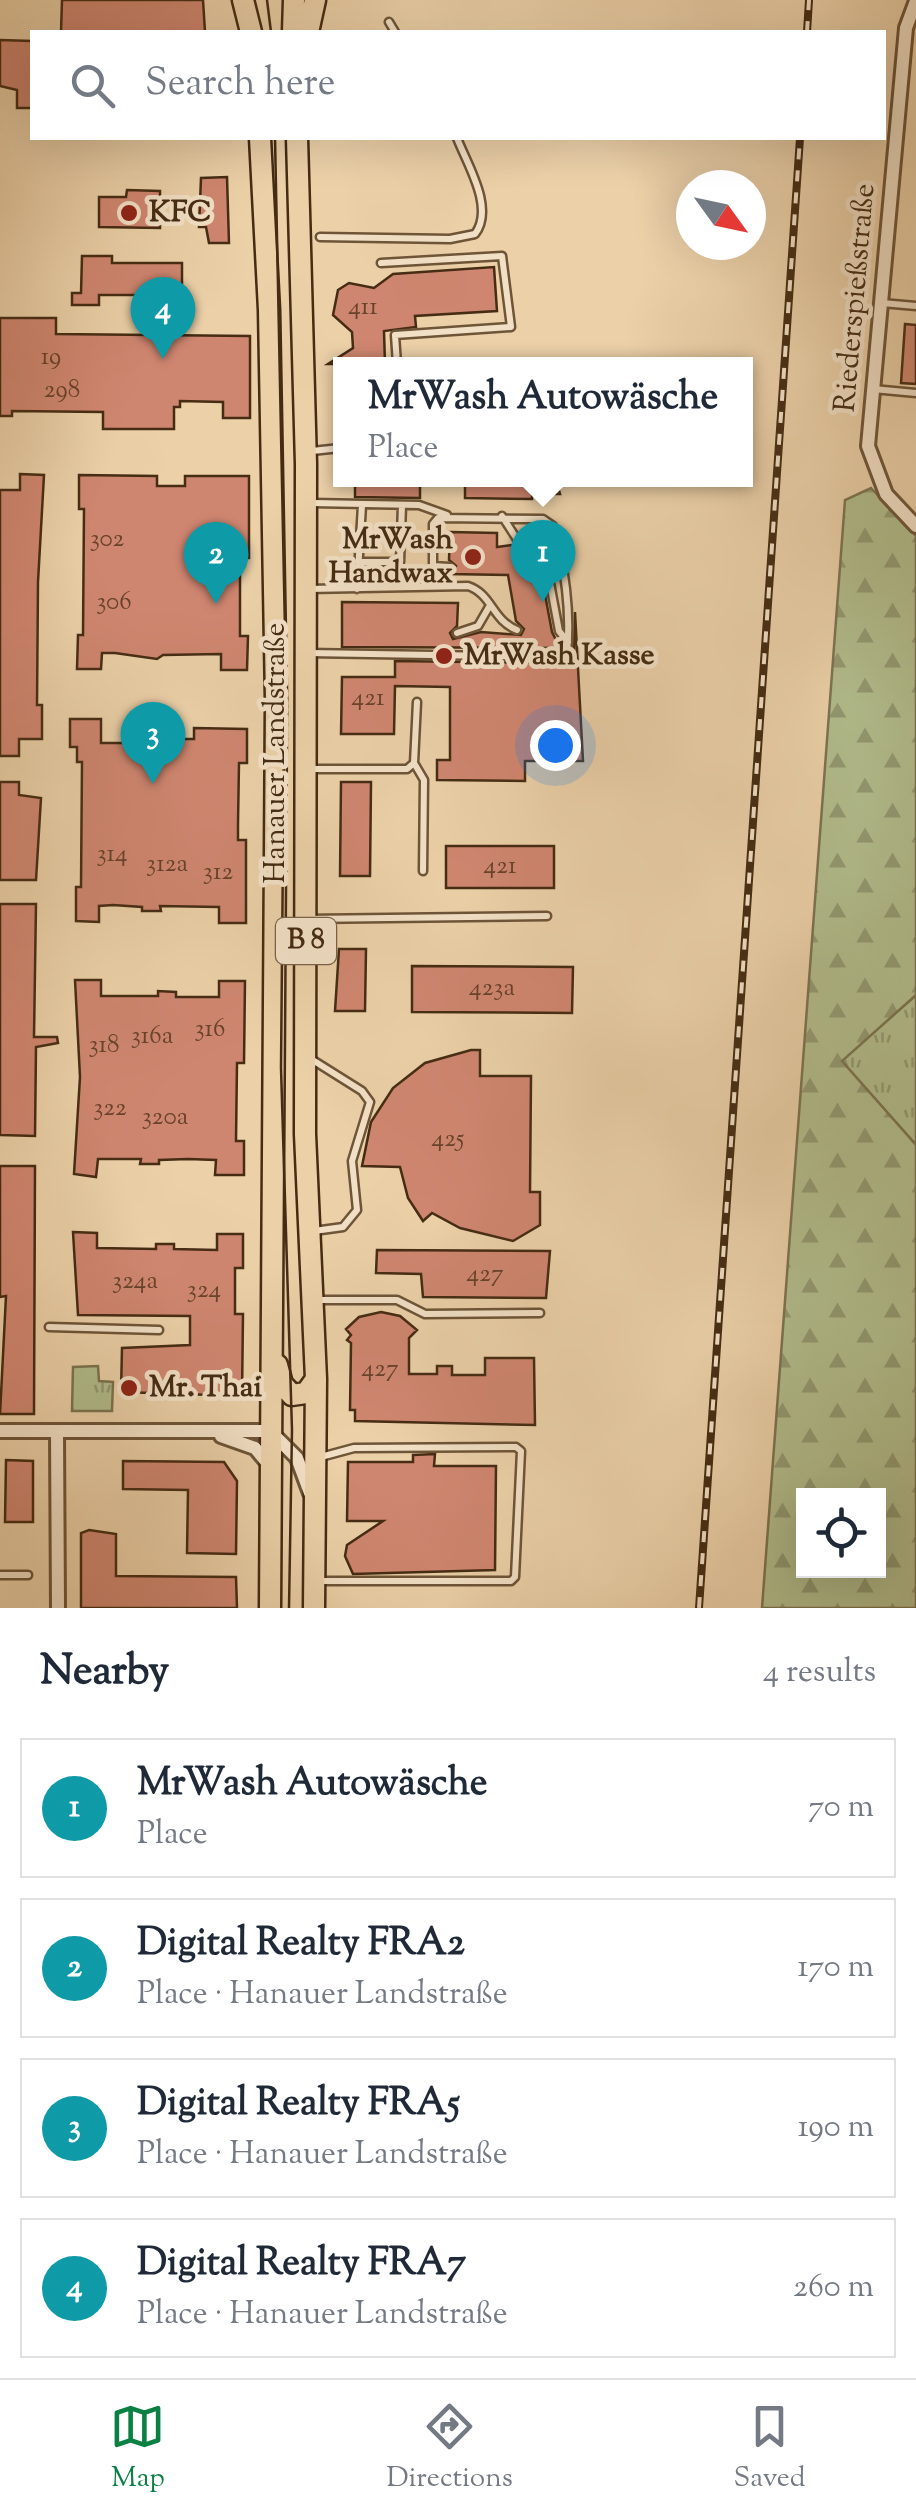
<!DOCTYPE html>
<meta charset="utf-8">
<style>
body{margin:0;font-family:"Sorts Mill Goudy",serif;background:#f2f2f3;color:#1f2937}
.controls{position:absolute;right:30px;bottom:30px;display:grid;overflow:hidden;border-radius:0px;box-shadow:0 10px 40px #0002}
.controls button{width:90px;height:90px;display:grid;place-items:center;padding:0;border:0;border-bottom:2px solid #e0e1e3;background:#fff;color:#1f2937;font:50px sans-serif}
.compass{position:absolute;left:676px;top:170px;width:90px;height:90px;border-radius:50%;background:#fff;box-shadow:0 10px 40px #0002;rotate:123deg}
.you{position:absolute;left:555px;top:745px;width:35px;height:35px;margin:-25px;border:8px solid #fff;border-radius:50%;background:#1a73e8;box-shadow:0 0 0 15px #1a73e833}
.badge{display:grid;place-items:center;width:65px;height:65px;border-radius:50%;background:#0b8043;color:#fff;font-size:32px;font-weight:700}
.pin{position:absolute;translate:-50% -82px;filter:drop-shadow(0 2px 5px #0008)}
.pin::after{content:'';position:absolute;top:52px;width:35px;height:30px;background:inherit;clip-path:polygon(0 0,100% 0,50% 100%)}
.popup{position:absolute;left:333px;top:357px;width:420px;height:130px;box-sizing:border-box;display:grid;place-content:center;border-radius:0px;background:#fff;filter:drop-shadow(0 2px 8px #0005);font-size:32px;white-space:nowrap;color:#747a83}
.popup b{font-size:38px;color:#1f2937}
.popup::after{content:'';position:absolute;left:50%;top:100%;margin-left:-20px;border:20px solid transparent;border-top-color:#fff}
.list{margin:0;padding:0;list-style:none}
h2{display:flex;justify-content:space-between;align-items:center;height:130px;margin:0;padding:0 40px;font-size:42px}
h2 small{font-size:32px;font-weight:400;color:#747a83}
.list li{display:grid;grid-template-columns:65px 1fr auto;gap:30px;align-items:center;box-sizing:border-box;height:140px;margin:0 20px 20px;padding:0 20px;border:2px solid #e0e1e3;border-radius:0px}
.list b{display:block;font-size:38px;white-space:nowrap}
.list p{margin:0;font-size:32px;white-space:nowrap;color:#747a83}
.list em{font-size:32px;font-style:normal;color:#747a83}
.icon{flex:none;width:55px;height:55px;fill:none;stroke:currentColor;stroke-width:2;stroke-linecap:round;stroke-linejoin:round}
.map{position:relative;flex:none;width:916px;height:1608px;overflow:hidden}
.search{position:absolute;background:#fff;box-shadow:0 10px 40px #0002;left:30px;right:30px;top:30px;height:110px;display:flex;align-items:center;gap:25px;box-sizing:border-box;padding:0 35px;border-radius:0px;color:#747a83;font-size:38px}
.sheet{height:770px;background:#fff}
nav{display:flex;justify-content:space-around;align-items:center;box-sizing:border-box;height:140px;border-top:2px solid #e0e1e3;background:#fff;font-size:28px;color:#747a83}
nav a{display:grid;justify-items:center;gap:5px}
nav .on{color:#0b8043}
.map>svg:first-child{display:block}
</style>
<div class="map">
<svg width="916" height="1608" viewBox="0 0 916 1608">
<defs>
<pattern id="grass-tufts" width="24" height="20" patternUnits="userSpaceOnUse" patternTransform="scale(2.5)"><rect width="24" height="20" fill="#b1bc8c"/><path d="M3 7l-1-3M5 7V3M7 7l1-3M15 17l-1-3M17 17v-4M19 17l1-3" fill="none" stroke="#929971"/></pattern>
<pattern id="forest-firs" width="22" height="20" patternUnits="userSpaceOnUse" patternTransform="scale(2.5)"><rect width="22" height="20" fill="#b1bc8c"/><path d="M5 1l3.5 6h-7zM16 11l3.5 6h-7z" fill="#929971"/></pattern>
</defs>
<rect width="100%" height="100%" fill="#ebd0a8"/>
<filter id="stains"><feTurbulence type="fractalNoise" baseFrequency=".002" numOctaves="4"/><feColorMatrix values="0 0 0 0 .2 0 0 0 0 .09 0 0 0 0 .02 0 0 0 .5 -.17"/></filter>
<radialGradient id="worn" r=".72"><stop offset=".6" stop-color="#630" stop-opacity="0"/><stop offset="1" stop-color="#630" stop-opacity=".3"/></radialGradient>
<path fill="url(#grass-tufts)" stroke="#7b7450" stroke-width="2.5" d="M916 995V1145L841 1061Z
M98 1366 99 1381 113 1382 112 1411H72L73 1367Z"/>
<path fill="url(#forest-firs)" stroke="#7b7450" stroke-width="2.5" fill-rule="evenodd" d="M871 488 916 536V995L842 1061 916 1145V1608H762L845 500ZM804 1496H878V1570H804Z"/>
<path fill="#cf8670" stroke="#452c13" stroke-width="2.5" d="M62 0H203L205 32H61Z
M0 40 32 41V108H17V90L0 86Z
M227 177 229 243H209L206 227H199L201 178Z
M127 190 160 191V228L99 227V197H126Z
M82 256H112V263H182V295H99V305H72V293H81Z
M494 267 497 311 415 316 416 327 384 331 385 364H328L353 348 352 332 333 315 338 290 349 283 374 288 393 274Z
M0 318H56V334L250 336V418H223V402L180 401V407H174V429H103V412L12 411V416H0Z
M905 324 916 325V384L901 383Z
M20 474 44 475 38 582 37 705H42V739H19V756H0V490H20Z
M79 475 157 476V486H185V476H249V558H240V636H248L247 670H221V654L163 655 157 659 115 653H102L101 669H77L78 635H83L84 509H79Z
M465 480H556L560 494H532V499L465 498Z
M355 484 420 485V498L355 497Z
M450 532 497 533V547L512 545 519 551 526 542 535 541 552 632 560 648 342 647V602L458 603 457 626 450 633 453 639 481 632 521 635 524 629 516 621 508 575 449 574 456 566 449 560Z
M575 612 583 761H525V781L437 780V760H450V687L395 686 394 734H341L342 677H395V661L562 663 574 653Z
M70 719H101V743H127L130 728H153V739H194V728L247 729V763H239L238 824V840H246V923H219V907L160 906 161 911H142V907L113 905 99 906V922L76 921V887H81L82 762H77V747H70Z
M0 782H19V795L41 798 36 880H0Z
M341 782H371L370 876H340Z
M446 846H554V888H446Z
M0 904H36L34 1037H57L58 1043 36 1047 35 1136 0 1135Z
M339 949H366L365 1011H335Z
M412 966 573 967 572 1013 412 1012Z
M75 980H101V996H158V991L176 992V997H219V981H245L244 1063H237L236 1141H244V1175H215L216 1160 188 1159 159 1160V1164H140L141 1159H98L96 1177 74 1174 80 1077Z
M471 1050H480V1076H531L530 1192H540V1225L513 1241 460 1228 432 1213 423 1221 408 1198 400 1167 362 1166 371 1122 393 1088 425 1063Z
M0 1166H35L34 1414H0L6 1296 0 1297Z
M73 1232 97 1233V1248L156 1249V1244H174V1249L217 1250V1234H243V1268H235V1314H243L242 1396 121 1392 122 1348 190 1345V1316L78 1315Z
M377 1250 550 1251 546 1298 423 1297 421 1274 376 1273Z
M381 1312 400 1316 417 1330 409 1338V1374H437V1366H452V1375H485V1358H534L535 1425 355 1421V1410H350L351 1343 347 1340 351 1335 346 1329 359 1317Z
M435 1454 434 1466H496L495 1570 353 1574 345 1556 347 1545 383 1521H347L348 1462H413V1455Z
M6 1460 33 1461V1522H5Z
M123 1461 224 1462 237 1481 236 1554 187 1553 188 1490 123 1489Z
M89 1530 116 1534V1576L236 1577 237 1608H81V1533Z"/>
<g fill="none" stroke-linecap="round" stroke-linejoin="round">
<defs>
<path id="service" d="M389 22 395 32
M320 237 450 239 475 234C495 208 467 164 457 138
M381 263 502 256 511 327 395 335 397 364
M882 303 916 306
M873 389 916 393
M312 451 340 448
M312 503 419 505 447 515
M502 516 520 544
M538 519 559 631 568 642
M361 562H400L402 505
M433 566 449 567
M308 589 468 586C492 594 492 620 517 630
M357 589 362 505
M457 633 478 626 489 607
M308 653 559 657 567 652C571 612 565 566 553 526L543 519 438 518 433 524V585
M414 763 424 780 423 871
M308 769H407L414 763 417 702
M307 919 547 916
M311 1059 362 1091 370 1102 352 1161 357 1210 343 1227 314 1231
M314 1300H397L425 1314 540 1313
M49 1327 159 1330
M317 1458 354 1448 516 1447 521 1451 515 1577 511 1581H318
M0 1575H28"/>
<path id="minor" d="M916 1 906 28 868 446 886 494 916 526
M0 1431H270L297 1458 310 1493
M57 1433 58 1608
M221 1436 255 1448 270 1466"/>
<path id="primary" d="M243 0 251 32
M293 32 294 0
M308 32 315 0
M260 138 269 310 276 701 270 1608
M297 138 306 464 305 1134 316 1379 314 1608
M277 1365 282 1384 292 1395 306 1393 316 1379"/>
</defs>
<use href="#service" stroke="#6e5538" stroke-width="11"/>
<use href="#minor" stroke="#6e5538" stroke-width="18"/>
<use href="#primary" stroke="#452c13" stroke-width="25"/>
<use href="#service" stroke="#f2e0c6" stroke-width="6"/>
<use href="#minor" stroke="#f2e0c6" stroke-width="12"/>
<use href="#primary" stroke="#ebd0a8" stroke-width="20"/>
<path stroke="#452c13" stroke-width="2.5" d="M267 0 271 32
M275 138 285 631 281 1068 292 1430 289 1608"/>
<defs>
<path id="rail" d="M807 32 809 0
M699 1608 800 138"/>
</defs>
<use href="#rail" stroke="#452c13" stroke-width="8"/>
<use href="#rail" stroke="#f2e0c6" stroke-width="4" stroke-dasharray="11" stroke-linecap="butt"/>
</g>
<g fill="#8f2418" stroke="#f2e0c6" stroke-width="4">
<circle cx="129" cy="213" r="10"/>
<circle cx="473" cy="557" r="10"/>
<circle cx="444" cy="656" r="10"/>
<circle cx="129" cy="1388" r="10"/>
</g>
<g text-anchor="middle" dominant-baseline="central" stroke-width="9" stroke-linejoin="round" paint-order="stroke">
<g font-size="25" fill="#68422a">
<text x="363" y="308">411</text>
<text x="51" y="358">19</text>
<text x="62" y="391">298</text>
<text x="107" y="540">302</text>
<text x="114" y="603">306</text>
<text x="368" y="699">421</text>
<text x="112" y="855">314</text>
<text x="167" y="865">312a</text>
<text x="500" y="867">421</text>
<text x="218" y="873">312</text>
<text x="492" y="989">423a</text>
<text x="210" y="1030">316</text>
<text x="152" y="1037">316a</text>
<text x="104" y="1046">318</text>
<text x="110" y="1109">322</text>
<text x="165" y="1118">320a</text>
<text x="448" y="1140">425</text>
<text x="485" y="1275">427</text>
<text x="135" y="1282">324a</text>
<text x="204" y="1291">324</text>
<text x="380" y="1370">427</text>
</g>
<rect fill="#f2e0c6" stroke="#796249" stroke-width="2.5" x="276" y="918" width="60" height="46" rx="8"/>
<g font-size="28" font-weight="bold" fill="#452c13">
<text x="306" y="941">B 8</text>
</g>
<g font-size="30" font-weight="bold" fill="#452c13" stroke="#f2e0c6" text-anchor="start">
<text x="149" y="213">KFC</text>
<text x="453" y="540" text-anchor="end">MrWash<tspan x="453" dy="34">Handwax</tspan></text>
<text x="464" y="656">MrWash Kasse</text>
<text x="149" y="1388">Mr. Thai</text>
</g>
<g font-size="30" fill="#452c13" stroke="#f2e0c6">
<text transform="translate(856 298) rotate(-85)">Riederspießstraße</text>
<text transform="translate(276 753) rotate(-90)">Hanauer Landstraße</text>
</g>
</g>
<rect width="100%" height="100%" filter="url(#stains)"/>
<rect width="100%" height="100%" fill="url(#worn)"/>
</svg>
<div class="controls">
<button><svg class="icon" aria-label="locate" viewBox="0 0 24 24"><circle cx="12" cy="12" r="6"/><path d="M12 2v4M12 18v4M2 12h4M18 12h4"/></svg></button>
</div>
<svg class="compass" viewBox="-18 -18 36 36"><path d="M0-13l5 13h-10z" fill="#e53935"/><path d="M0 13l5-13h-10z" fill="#747a83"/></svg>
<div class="you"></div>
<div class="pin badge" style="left:543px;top:602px;background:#0f9aa8">1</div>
<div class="popup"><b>MrWash Autowäsche</b>Place</div>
<div class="pin badge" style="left:216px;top:604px;background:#0f9aa8">2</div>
<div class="pin badge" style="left:153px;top:784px;background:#0f9aa8">3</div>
<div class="pin badge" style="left:163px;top:359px;background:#0f9aa8">4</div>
<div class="search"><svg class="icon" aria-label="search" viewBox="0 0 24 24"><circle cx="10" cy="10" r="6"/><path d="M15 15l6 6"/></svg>Search here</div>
</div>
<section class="sheet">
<h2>Nearby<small>4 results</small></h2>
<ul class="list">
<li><span class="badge" style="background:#0f9aa8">1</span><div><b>MrWash Autowäsche</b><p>Place</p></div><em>70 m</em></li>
<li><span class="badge" style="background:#0f9aa8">2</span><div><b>Digital Realty FRA2</b><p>Place · Hanauer Landstraße</p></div><em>170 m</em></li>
<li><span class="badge" style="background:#0f9aa8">3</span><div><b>Digital Realty FRA5</b><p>Place · Hanauer Landstraße</p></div><em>190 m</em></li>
<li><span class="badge" style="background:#0f9aa8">4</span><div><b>Digital Realty FRA7</b><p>Place · Hanauer Landstraße</p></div><em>260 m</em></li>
</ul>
</section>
<nav>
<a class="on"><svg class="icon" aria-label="map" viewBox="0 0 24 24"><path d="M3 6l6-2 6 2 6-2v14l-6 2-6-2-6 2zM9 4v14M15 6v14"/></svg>Map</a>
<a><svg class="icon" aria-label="directions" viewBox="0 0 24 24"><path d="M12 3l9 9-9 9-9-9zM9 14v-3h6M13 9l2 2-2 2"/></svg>Directions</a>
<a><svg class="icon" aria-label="saved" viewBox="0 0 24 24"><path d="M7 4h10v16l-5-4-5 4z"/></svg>Saved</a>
</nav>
